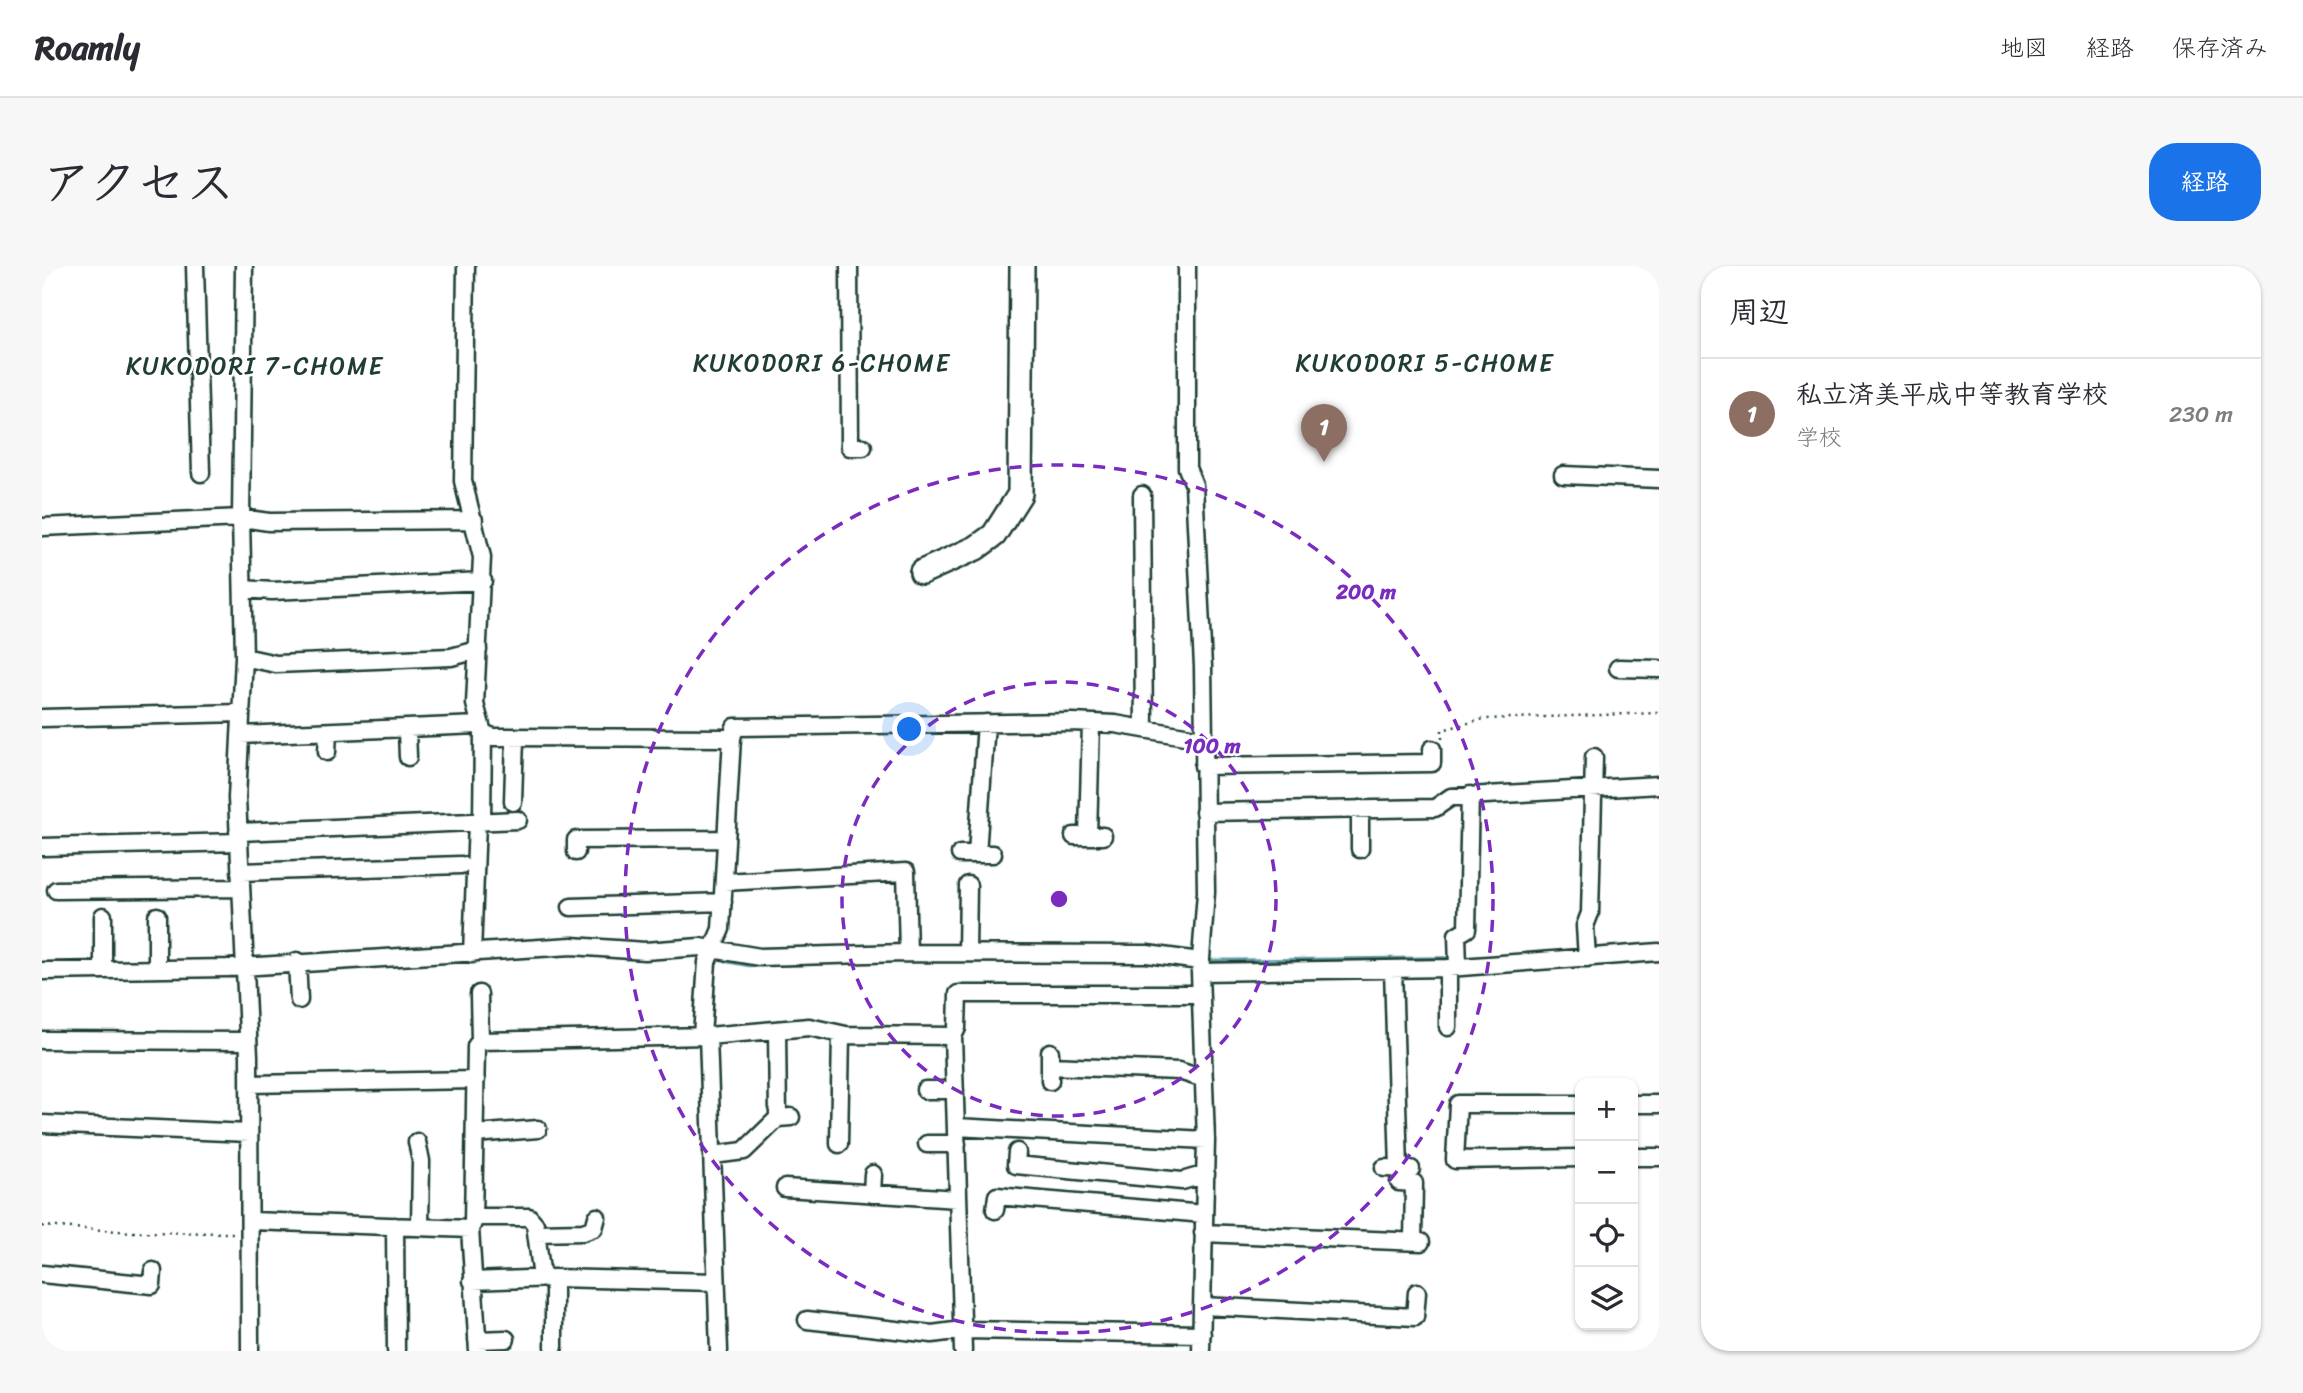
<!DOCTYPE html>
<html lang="ja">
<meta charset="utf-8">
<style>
body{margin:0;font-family:Sriracha,"Klee One",sans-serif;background:#f7f7f7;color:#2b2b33}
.controls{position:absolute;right:21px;bottom:21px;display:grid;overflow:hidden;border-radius:14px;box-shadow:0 2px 5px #0004}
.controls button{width:63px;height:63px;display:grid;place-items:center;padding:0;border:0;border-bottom:2px solid #e1e1e2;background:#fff;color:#2b2b33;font:35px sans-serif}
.you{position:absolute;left:868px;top:464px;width:24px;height:24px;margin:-18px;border:5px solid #fff;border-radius:50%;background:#1a73e8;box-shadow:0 0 0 10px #1a73e833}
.badge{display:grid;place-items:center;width:46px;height:46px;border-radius:50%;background:#1a73e8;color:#fff;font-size:23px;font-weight:700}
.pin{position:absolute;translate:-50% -58px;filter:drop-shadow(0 2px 4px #0008)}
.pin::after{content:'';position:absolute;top:37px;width:24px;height:21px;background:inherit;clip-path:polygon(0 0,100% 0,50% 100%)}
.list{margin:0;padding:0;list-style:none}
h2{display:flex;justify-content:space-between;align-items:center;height:91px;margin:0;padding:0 28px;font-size:30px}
h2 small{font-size:23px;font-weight:400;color:#7c7c81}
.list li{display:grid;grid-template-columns:46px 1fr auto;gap:21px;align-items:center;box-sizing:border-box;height:112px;padding:0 28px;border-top:2px solid #e1e1e2}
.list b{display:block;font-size:26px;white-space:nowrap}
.list p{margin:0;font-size:23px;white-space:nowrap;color:#7c7c81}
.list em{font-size:23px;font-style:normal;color:#7c7c81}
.icon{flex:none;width:38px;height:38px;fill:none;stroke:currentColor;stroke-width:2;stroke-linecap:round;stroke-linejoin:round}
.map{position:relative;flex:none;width:1617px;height:1085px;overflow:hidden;border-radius:28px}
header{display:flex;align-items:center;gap:42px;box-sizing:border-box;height:98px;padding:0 35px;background:#fff;border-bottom:2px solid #e1e1e2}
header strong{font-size:33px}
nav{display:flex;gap:38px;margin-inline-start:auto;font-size:24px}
.intro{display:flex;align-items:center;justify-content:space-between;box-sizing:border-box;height:168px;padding:0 42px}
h1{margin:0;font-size:49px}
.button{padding:18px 32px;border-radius:28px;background:#1a73e8;color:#fff;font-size:24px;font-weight:700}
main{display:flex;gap:42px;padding:0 42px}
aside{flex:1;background:#fff;border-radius:28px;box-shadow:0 2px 5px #0004}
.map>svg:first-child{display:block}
</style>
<header>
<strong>Roamly</strong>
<nav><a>地図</a><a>経路</a><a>保存済み</a></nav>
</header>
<div class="intro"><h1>アクセス</h1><a class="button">経路</a></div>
<main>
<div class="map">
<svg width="1617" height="1085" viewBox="0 0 1617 1085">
<rect width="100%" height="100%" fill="#fff"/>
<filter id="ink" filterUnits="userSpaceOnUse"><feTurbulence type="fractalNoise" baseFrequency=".0143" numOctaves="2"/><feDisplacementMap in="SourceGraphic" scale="14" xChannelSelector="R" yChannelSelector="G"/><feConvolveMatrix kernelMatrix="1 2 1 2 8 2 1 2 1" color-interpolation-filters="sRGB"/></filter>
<g filter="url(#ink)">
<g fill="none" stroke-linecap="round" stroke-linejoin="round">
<path stroke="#639ea4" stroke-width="4.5" d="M685 695 707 699 760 698
M1168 695 1440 692"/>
<defs>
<path id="street" d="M153 0 159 207
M202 0 199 252 202 391 195 532 207 790 208 1085
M424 0 421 215 440 291 433 438 441 467 451 471 690 472
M807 0 808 181H821
M1145 0V202L1152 219 1161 401 1164 626 1158 706 1164 874 1159 1085
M1521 209 1617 213
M1100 229 1102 463
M0 261 199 252 227 256 432 254
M202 323 230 325 441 315
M202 391 234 398 409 391 436 384
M1576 402 1617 403
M0 452 199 447
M365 464 366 491
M198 469 437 459
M285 486 286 466
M1161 500 1390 497V483
M471 536 473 471
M1162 546 1393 542 1409 531 1617 519
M440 556 441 467
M196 566 476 554
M1032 570H1061
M1046 570 1049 457
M0 581 197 576
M1318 583V543
M534 586V574L684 573
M918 588H951
M935 588 944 457
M198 606 419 599
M682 616 864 606 866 687
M14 624 198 622
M529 641 681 636
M115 650V703
M925 687 926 619
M430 688 435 556
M1545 692 1543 660 1548 647 1552 491
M255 695 257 734
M1416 701 1415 669 1425 663 1428 529
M1351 703 1357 903
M61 704V650
M0 705 185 702 530 680 603 685 658 681 718 691 862 687 1105 688 1158 695
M1158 706 1406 702 1617 686
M437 728 438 775
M1406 761V702
M735 764 736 852 749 851
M660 770 665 696 679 663 690 472 693 461 1030 456 1073 458 1160 473
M666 770 677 1085
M911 770 915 762 916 728H1158
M0 774 206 775
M1008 786V815
M1008 800 1137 805 1162 813
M207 818 434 814
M883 824H913
M1538 838H1416L1413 894 1538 892
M1591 838H1617
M0 858 207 867
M914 861 1164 874
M433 868 496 863
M375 876 379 895 378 961
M797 878 799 768
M885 878H915
M975 886 974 899 1140 915 1164 908
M671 889 702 885 736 852
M1591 891H1617
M1342 902 1369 903
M1357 916 1372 917 1371 976
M743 922 916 933
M830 928 831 908
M953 944 955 930 1162 948
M431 951H487L493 958 500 1012
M210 955 428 963
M353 960 354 1085
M494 967 541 966 552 962 555 951
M1161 967 1379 976
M0 1008 110 1019 111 1005
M430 1015 512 1012 674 1016
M1161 1040 1373 1051 1375 1026
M765 1054 890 1068 920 1064 1160 1068
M435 1074 464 1073
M512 1081V1012
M436 1085 428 963 431 957 434 780 438 775 666 770 767 761 804 769 911 770 921 1085"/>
<path id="secondary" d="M880 306 934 282 952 269 978 228 980 0"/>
</defs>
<use href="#street" stroke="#1f3d34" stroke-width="21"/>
<use href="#secondary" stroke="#1f3d34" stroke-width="28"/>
<path stroke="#1f3d34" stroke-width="2.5" stroke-dasharray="2 5" stroke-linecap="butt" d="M1400 473V464L1442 453 1617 447
M0 960 91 966 192 967"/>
<use href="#street" stroke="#fff" stroke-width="16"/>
<use href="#secondary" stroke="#fff" stroke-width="23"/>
</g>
</g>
<g fill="none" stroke="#7b2cbf" stroke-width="3.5" stroke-dasharray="12 9">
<circle cx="1017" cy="633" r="217"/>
<circle cx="1017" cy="633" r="434"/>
</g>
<g text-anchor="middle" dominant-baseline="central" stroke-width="5" stroke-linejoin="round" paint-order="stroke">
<g font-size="24" letter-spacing="2" fill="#1f3d34" stroke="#fff">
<text x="780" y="97">KUKODORI 6-CHOME</text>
<text x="1383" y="97">KUKODORI 5-CHOME</text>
<text x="213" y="100">KUKODORI 7-CHOME</text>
</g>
</g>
<circle cx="1017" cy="633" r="10" fill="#7b2cbf" stroke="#fff" stroke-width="3.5"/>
<g font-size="21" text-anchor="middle" font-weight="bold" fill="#7b2cbf" stroke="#fff" stroke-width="5" stroke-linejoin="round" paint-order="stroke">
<text x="1324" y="333">200 m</text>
<text x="1170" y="487">100 m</text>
</g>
</svg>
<div class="controls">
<button>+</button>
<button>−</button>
<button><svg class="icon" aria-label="locate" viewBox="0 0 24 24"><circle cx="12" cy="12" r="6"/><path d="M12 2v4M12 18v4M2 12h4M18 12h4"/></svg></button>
<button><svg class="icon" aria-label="layers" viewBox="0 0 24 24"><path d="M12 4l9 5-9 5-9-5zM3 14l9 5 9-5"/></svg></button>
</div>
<div class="you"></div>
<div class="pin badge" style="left:1282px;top:196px;background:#8d6e63">1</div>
</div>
<aside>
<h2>周辺<small></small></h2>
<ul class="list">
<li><span class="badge" style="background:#8d6e63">1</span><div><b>私立済美平成中等教育学校</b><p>学校</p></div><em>230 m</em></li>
</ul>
</aside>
</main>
